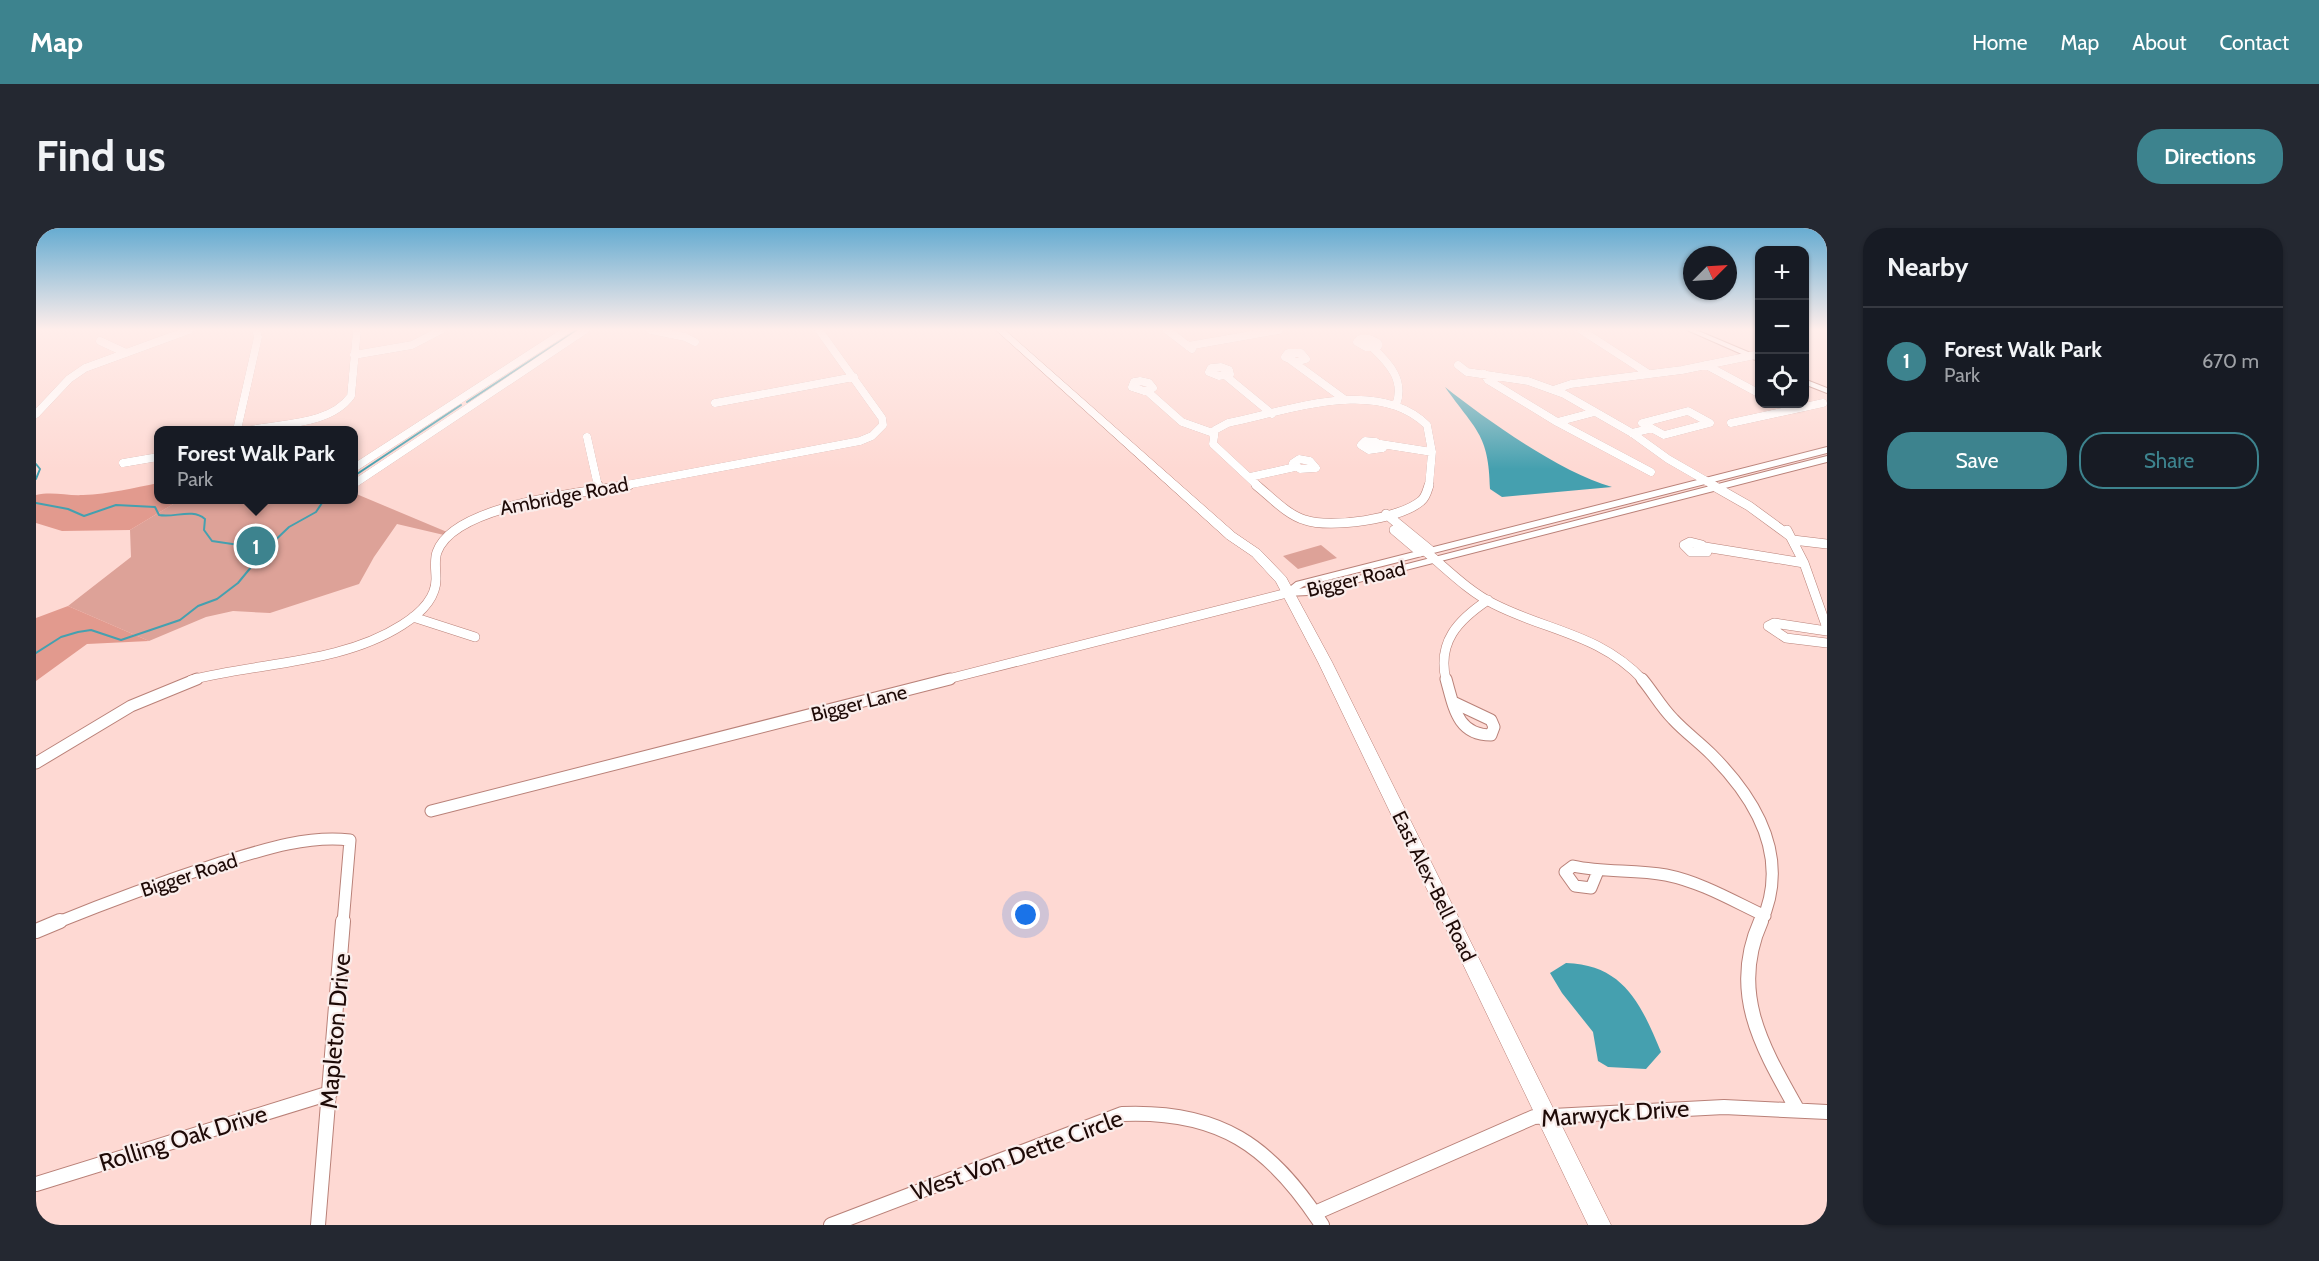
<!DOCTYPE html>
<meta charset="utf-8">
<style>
body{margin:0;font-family:Cabin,sans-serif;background:#242831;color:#f1f3f6}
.controls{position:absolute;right:18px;top:18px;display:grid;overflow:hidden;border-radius:12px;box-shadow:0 2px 4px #0004}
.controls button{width:54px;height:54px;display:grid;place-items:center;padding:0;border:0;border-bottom:2px solid #363941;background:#171b24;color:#f1f3f6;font:30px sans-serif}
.compass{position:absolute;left:1647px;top:18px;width:54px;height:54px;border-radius:50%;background:#171b24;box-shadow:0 2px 4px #0004;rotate:66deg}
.you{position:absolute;left:990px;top:687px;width:21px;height:21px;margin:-15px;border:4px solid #fff;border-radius:50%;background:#1a73e8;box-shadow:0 0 0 9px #1a73e833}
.badge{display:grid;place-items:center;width:39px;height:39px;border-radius:50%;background:#3d838e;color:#fff;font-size:20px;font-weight:700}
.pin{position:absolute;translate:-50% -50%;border:3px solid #fff;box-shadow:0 2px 6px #0006}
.popup{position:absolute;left:118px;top:198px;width:204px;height:78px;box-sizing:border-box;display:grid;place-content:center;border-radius:12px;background:#171b24;filter:drop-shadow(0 2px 4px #0005);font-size:20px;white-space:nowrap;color:#9ea1a6}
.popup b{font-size:22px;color:#f1f3f6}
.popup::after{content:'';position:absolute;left:50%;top:100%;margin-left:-12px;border:12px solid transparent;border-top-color:#171b24}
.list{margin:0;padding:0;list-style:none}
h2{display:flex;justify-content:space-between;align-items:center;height:78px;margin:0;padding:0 24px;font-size:26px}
h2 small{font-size:20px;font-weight:400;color:#9ea1a6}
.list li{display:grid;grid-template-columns:39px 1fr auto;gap:18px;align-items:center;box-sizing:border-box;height:108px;padding:0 24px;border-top:2px solid #363941}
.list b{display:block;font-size:22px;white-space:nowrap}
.list p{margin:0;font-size:20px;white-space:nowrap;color:#9ea1a6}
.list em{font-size:20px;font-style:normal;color:#9ea1a6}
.actions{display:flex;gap:12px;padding:18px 24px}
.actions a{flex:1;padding:14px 0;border:2px solid #3d838e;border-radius:24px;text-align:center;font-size:21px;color:#3d838e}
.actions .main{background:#3d838e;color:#fff}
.icon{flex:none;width:33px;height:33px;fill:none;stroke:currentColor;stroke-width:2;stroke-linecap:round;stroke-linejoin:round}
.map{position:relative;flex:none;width:1791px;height:997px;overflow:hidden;border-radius:24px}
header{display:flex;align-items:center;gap:36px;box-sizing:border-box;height:84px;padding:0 30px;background:#3d838e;color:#fff}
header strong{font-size:28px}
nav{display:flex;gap:33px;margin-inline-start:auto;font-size:21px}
.intro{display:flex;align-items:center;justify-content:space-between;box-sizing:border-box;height:144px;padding:0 36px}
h1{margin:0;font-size:42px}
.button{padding:15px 27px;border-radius:24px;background:#3d838e;color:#fff;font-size:21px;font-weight:700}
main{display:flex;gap:36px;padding:0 36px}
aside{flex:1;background:#171b24;border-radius:24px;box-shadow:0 2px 4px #0004}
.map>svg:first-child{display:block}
</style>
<header>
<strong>Map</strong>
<nav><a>Home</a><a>Map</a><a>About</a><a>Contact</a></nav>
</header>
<div class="intro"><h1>Find us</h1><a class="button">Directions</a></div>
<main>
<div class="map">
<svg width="1791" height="997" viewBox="0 0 1791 997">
<rect width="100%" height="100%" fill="#fed9d3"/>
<path fill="#dda298" d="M318 265 411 304 408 307 361 296 338 329 323 356 234 385 197 383 170 389 113 413 32 378 95 329 94 302 144 272H318Z
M1285 317 1301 330 1262 341 1247 328Z"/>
<path fill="#e29a8e" d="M122 255V272H144L94 302 26 303 0 295V267C16 263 31 268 47 267 73 266 98 260 122 255Z
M32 378 113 413 51 416 0 453V390Z"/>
<path fill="#45a0af" d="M1409 159C1452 193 1524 244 1576 259L1466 269 1454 261C1453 205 1439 202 1409 159Z
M1530 735C1588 737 1605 776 1625 824L1610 841 1572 839 1562 833 1557 804 1526 765 1514 745Z"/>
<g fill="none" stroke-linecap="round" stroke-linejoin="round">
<path stroke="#45a0af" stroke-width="2" d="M431 174 541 102
M0 236 4 241 0 251
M318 248 425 177
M0 275 32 281 48 288 80 277 119 279 123 287C139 290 156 280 169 291L168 302 176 313 230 321 202 355 181 371 162 378 144 392 85 412 55 402 42 404 25 409 0 425
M230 321 253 299 280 284 288 272"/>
<defs>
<path id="minor-far3" d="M615 102 649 109 659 114
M1131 102 1156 121
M1545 102 1613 146
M1324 111H1334L1342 115V118L1330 119 1321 114Z
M64 113 90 125
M1152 118 1243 102
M1337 120C1354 136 1369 153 1360 177
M1252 125H1265L1270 131 1260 134 1249 129Z
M318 127 376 117 405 102
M1256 133 1308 171
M1422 137 1431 144 1492 153 1528 166 1596 205 1632 231 1679 258
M1670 137 1724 166
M1185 139 1193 142 1194 146 1183 148 1173 144 1175 140Z
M1448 146 1452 152 1521 194 1615 244
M1190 148 1236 186
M1104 153 1113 155 1117 160 1108 163 1096 159 1098 154Z
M1517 162 1535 156 1646 142 1724 126
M1111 163 1146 194 1177 205
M679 175 818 149
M1652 183 1674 195 1628 207 1606 195Z
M0 186 33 151 49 140 153 102
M1521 194 1559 184
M1695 195 1787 175
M201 202 222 109 220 102
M215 202C247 195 294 197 315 168L321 102
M1596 205 1613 201
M551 209 562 258
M1329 213 1340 214 1347 220 1333 222 1325 217Z
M1345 216 1396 224
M1263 231 1274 233 1280 240 1264 241 1257 235Z
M87 235 122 229
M318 240 531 102
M1214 249 1259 239
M318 256 549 102
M585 258 824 213 836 208 847 197 846 190 783 102
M1222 258 1177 216 1179 202 1192 195C1252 183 1341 148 1391 197L1396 224 1393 258"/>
<path id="minor-far2" d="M562 257 563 261
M1220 257C1234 268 1251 287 1269 292 1294 301 1364 291 1385 273 1390 269 1391 263 1393 257
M1676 257 1713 278 1754 308
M1350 286 1394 322
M1358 302 1384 324
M1751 302 1768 335 1791 400
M1757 312 1791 316
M1654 314 1666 317 1671 324H1655L1648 317Z
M1669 319 1768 335
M1389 323C1411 341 1432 363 1458 376 1511 403 1564 406 1607 452
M377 389 439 409
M1791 403 1738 395 1732 398 1750 410 1791 415
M155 452C224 434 305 436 366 397 382 387 400 371 400 351 400 342 398 332 401 324 418 276 547 265 593 257
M908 452 1251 365
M1410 452C1401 414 1422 392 1452 372"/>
<path id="minor-far1" d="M1410 451C1418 479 1421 507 1455 507L1458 499 1455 492 1419 475
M1606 451C1617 464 1625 479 1637 491 1649 504 1663 514 1675 526 1721 572 1755 630 1725 695
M0 535 95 478 161 451
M395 583 914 451
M1562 643 1555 660 1539 658 1529 644 1537 638C1568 645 1599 641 1630 647 1665 654 1697 673 1729 688
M20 695C74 673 129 653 184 635 226 622 270 607 314 612L307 695"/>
<path id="minor" d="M1725 693C1693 764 1726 819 1761 881
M0 703 24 693
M0 956 294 865
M1279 985 1498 889 1688 879 1791 884
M282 997 307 693
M795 997 1086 886C1183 882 1234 917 1286 997"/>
<path id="tertiary" d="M1651 102H1660L1724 129V134Z
M1768 151 1791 160V165L1768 156Z
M1791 219V225L1268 358 1263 361 1340 344 1791 228V234L1272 367 1251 368 1246 365 1260 354Z"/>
<path id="primary" d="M960 102H969L1199 305 1224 322 1250 349 1296 434 1575 997H1552L1282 434 1240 354 1216 328 1191 311Z"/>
</defs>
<use href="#minor-far3" stroke="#b98178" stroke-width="8"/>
<use href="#minor-far2" stroke="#b98178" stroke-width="10"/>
<use href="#minor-far1" stroke="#b98178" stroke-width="13"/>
<use href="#minor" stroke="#b98178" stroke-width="16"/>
<use href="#tertiary" stroke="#b98178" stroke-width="2"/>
<use href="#primary" stroke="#b98178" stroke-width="1"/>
<use href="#minor-far3" stroke="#fff" stroke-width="8"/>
<use href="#minor-far2" stroke="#fff" stroke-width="9"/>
<use href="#minor-far1" stroke="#fff" stroke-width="11"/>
<use href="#minor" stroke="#fff" stroke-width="14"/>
<use href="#tertiary" fill="#fff" fill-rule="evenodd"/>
<use href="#primary" fill="#fff" fill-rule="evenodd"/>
</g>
<linearGradient id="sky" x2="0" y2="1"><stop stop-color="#67acd1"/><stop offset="0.42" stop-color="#ffeeeb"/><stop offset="1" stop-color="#ffeeeb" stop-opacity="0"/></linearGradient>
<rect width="1791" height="241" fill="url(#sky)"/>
<g text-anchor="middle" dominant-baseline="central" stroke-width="4.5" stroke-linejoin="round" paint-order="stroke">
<g font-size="20" fill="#1e0a07" stroke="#faedeb">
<text transform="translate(528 268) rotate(-11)">Ambridge Road</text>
<text transform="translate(1320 351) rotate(-13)">Bigger Road</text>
<text transform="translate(823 475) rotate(-14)">Bigger Lane</text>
<text transform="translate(153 647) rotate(-18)">Bigger Road</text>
<text transform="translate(1398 658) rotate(64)">East Alex-Bell Road</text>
</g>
<g font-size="24" fill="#1e0a07" stroke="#faedeb">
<text transform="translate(299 803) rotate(-85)">Mapleton Drive</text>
<text transform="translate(1579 885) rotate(-4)">Marwyck Drive</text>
<text transform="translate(147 910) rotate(-17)">Rolling Oak Drive</text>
<text transform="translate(981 927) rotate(-20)">West Von Dette Circle</text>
</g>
</g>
</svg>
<div class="controls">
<button>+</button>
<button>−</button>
<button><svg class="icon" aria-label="locate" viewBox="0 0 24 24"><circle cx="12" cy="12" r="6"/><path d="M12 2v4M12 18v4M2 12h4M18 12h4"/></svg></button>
</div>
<svg class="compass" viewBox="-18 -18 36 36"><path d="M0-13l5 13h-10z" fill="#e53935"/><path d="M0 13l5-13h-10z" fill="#9ea1a6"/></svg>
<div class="you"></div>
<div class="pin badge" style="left:220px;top:318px">1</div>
<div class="popup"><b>Forest Walk Park</b>Park</div>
</div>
<aside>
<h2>Nearby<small></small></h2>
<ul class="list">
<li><span class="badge">1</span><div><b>Forest Walk Park</b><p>Park</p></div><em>670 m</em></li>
</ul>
<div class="actions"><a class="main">Save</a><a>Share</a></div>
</aside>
</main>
